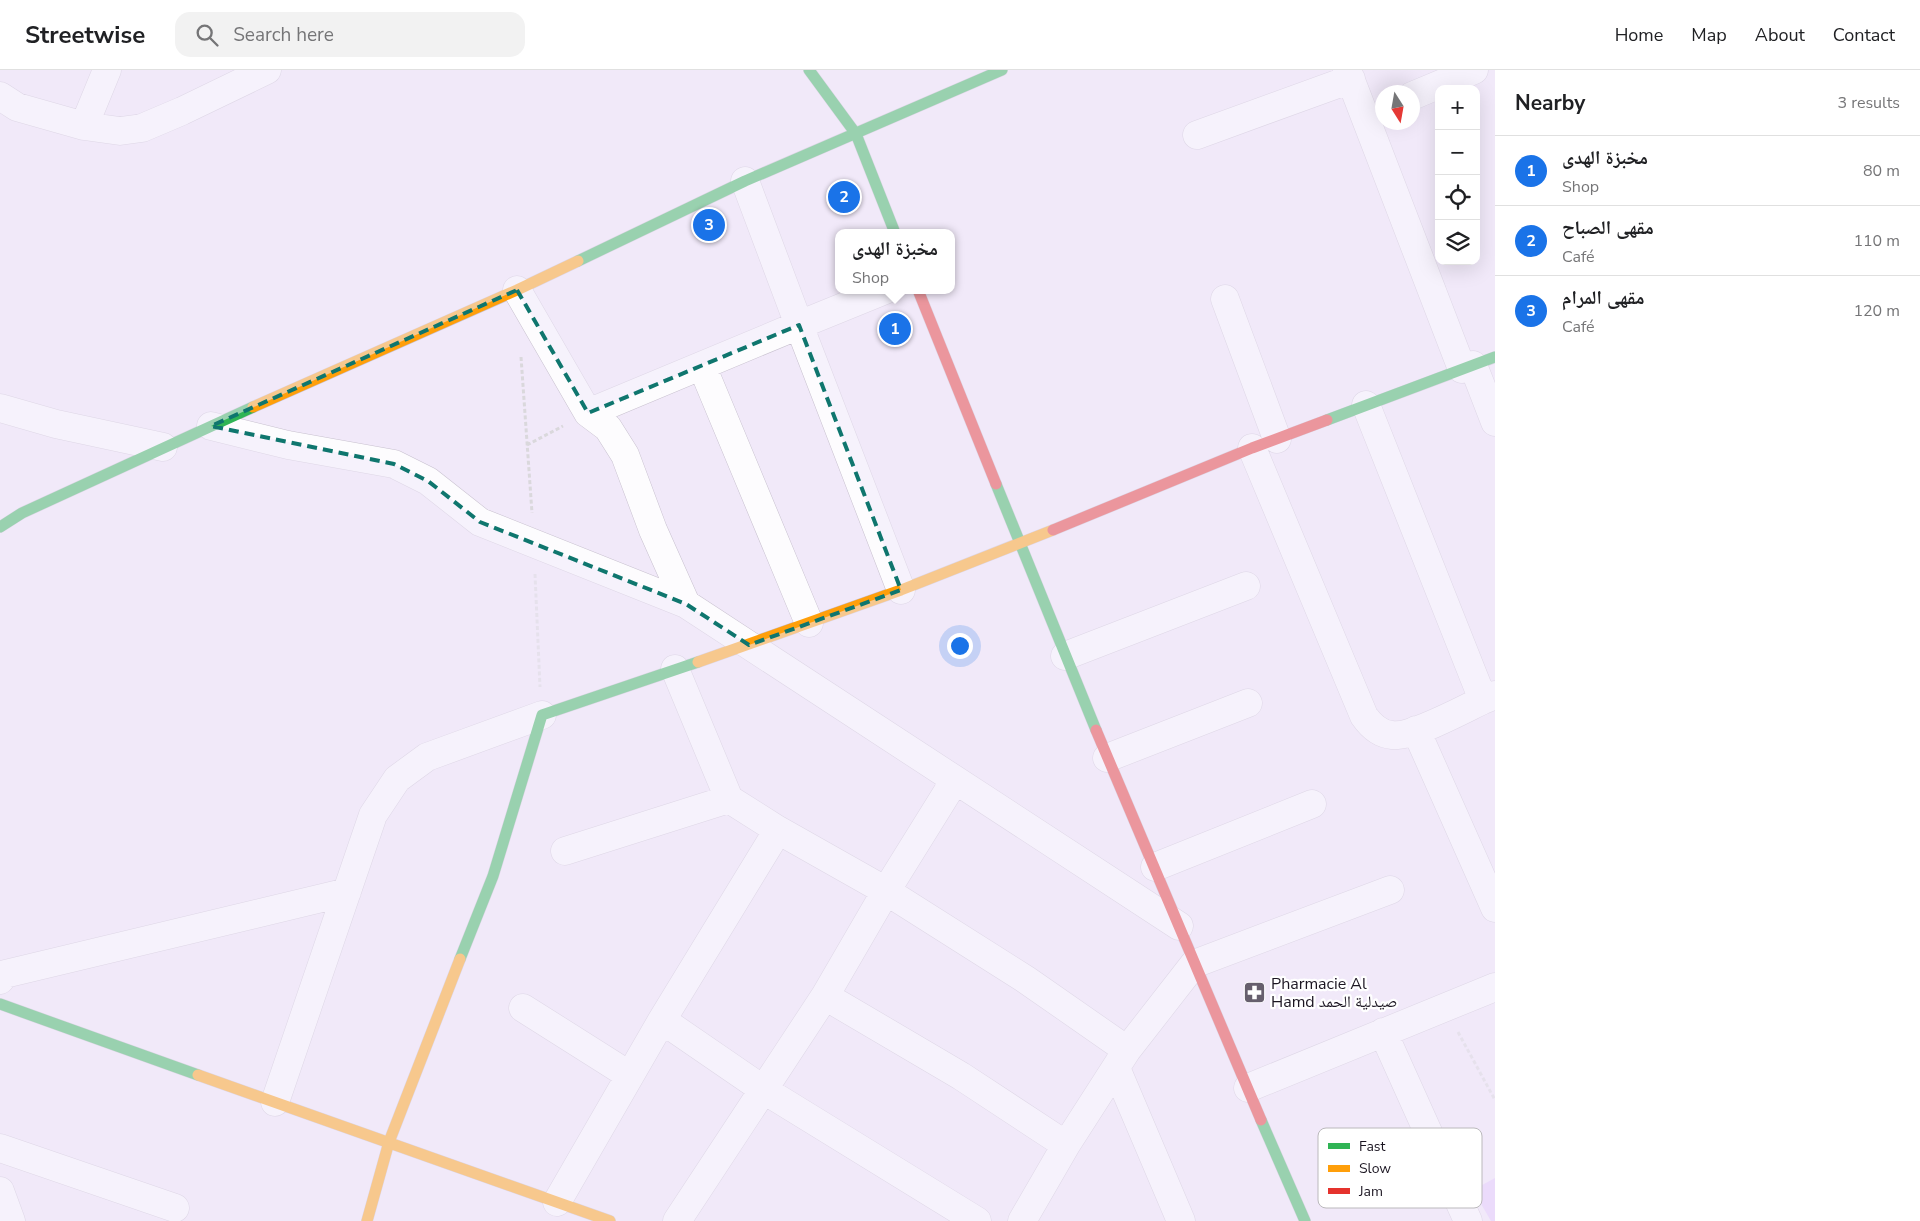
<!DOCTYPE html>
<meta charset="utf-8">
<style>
body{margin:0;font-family:"Nunito Sans","Noto Naskh Arabic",sans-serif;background:#f2f2f2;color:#202124}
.controls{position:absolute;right:15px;top:15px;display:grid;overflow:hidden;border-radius:10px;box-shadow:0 5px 20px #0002}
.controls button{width:45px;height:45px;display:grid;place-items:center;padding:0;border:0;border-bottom:1px solid #e0e0e0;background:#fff;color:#202124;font:25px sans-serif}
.compass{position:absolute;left:1375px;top:15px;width:45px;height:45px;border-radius:50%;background:#fff;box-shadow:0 5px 20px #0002;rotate:169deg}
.you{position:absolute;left:959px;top:575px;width:18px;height:18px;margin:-12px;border:4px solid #fff;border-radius:50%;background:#1a73e8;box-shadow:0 0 0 8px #1a73e833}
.badge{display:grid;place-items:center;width:32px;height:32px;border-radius:50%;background:#1a73e8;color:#fff;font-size:16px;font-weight:700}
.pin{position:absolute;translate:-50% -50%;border:2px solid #fff;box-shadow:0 1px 5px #0006}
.popup{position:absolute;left:835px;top:159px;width:120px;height:65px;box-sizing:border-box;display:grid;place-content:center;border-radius:10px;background:#fff;filter:drop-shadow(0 1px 4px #0005);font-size:16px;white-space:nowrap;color:#757577}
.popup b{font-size:19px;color:#202124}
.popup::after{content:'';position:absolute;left:50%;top:100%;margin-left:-10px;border:10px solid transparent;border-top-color:#fff}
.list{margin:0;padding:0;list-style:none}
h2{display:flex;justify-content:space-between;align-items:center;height:65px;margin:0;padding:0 20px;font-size:21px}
h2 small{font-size:16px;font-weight:400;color:#757577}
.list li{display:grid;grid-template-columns:32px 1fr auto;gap:15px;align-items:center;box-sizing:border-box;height:70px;padding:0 20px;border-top:1px solid #e0e0e0}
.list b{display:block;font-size:19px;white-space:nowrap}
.list p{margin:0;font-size:16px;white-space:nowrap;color:#757577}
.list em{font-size:16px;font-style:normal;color:#757577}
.icon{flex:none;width:28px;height:28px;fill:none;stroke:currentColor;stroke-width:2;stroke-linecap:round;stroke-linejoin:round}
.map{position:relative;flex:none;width:1495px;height:1151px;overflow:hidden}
header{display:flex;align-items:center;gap:30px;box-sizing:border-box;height:70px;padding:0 25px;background:#fff;border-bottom:1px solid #e0e0e0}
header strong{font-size:24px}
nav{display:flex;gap:28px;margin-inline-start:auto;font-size:18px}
.search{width:350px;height:45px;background:#f2f2f2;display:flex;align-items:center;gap:12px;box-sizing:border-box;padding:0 18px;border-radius:15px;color:#757577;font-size:19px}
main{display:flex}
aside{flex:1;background:#fff}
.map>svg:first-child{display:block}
</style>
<header>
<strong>Streetwise</strong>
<div class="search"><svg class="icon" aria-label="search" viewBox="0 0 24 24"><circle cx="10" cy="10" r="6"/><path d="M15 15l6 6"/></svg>Search here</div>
<nav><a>Home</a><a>Map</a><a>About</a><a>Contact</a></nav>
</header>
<main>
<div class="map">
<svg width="1495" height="1151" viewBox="0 0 1495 1151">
<rect width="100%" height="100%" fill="#f1e9f9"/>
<path fill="#e5cafc" d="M1495 1108V1151H1491L1473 1120Z"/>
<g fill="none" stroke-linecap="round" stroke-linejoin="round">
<defs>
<path id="street" d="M1347 0 1462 299
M0 26 17 37 84 56 120 61 142 58 182 41 267 0
M1412 26 1474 0
M84 56 107 0
M1197 65 1351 9
M745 111 799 255 885 220
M517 220 588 343 608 358 625 385 653 460 686 534
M1225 229 1277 369
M1473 295 1495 352
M702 296 809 553
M1366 335 1483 630 1495 625
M0 338 56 354 163 377
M588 343 799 255 901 520
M211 356 288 375 394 394 428 411 480 452 686 534 1179 856
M1252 378 1364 646C1371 656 1379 664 1392 665 1411 668 1464 639 1483 630
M1065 586 1246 516
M675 599 729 729 778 760 886 821 955 710
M1416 660 1495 838
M1107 688 1248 633
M565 781 729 729
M1155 797 1312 734
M0 910 5 904 347 822
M825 926 886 821 1025 909 1127 980
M523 938 629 1005
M662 950 778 760
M1383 962 1468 1151
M1116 998 1181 1151
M1248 1018 1495 917
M275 1032 373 745 397 709 427 687 542 645
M0 1078 175 1138
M0 1121 11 1151
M557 1132 662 950 764 1020 977 1151
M677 1151 825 926 961 1006 1066 1075
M1022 1151 1066 1075 1127 980 1194 894 1390 820"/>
<path id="fast" d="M809 0 856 64 895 163
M578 191 745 111 1002 0
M1327 350 1495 287
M996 414 1096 660
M0 457 22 443 253 337
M460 889 493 806 542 645 698 592
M0 934 198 1005
M1261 1050 1305 1151"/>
<path id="slow" d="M253 337 517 220 578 191
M698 592 901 520 1053 460
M198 1005 610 1151
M367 1151 389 1072 460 889"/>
<path id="jam" d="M918 220 996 414
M1053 460 1252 378 1327 350
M1096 660 1261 1050"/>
</defs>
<use href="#street" stroke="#c8c1cf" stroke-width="29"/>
<use href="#fast" stroke="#c8c1cf" stroke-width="12"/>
<use href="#slow" stroke="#c8c1cf" stroke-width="12"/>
<use href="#jam" stroke="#c8c1cf" stroke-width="12"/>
<path stroke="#dad8dc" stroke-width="3" stroke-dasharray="4 2.5" stroke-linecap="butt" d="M521 287 532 443
M527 375 563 356
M535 504 540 617
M1458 962 1495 1030"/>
<use href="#street" stroke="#fdfcfe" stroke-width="28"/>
<use href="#fast" stroke="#30b455" stroke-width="11"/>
<use href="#slow" stroke="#ff9f0a" stroke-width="11"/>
<use href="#jam" stroke="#e5322d" stroke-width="11"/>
</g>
<path d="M0 0H1495V1151H0ZM517 220 588 343 799 255 901 520 749 575 686 534 480 452 428 411 394 394 211 356Z" fill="#f1e9f9" fill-opacity=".55" fill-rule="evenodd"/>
<path fill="none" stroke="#0f766e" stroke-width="4" stroke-dasharray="10 6" stroke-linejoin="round" d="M517 220 588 343 799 255 901 520 749 575 686 534 480 452 428 411 394 394 211 356Z"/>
<defs>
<symbol id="pharmacy-square" viewBox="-11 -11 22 22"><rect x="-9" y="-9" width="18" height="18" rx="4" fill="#665f6d" stroke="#fff"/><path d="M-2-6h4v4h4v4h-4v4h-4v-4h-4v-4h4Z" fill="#fff"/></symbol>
</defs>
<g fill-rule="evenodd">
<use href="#pharmacy-square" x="1242" y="910" width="25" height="25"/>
</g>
<g text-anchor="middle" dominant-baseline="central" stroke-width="4.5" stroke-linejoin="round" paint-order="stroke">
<g font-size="16" fill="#1b1521" stroke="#fff" text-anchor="start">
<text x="1271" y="914">Pharmacie Al<tspan x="1271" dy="18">Hamd صيدلية الحمد</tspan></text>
</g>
</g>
<rect x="1318" y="1058" width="164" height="80" rx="8" fill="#fff" stroke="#bbb9bc" stroke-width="1"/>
<rect x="1328" y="1073" width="22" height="6" fill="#30b455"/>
<rect x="1328" y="1095" width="22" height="7" fill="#ff9f0a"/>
<rect x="1328" y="1118" width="22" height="6" fill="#e5322d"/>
<g font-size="14" fill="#1b1521">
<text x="1359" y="1081">Fast</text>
<text x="1359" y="1103">Slow</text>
<text x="1359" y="1126">Jam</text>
</g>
</svg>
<div class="controls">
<button>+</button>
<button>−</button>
<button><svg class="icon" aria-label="locate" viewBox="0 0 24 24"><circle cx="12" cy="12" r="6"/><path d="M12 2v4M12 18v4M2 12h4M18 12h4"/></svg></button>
<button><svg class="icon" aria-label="layers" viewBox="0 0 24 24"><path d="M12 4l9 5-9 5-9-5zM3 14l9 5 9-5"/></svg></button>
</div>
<svg class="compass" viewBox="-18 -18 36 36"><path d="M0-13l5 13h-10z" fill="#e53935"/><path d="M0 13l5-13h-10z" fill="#757577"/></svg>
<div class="you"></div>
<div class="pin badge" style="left:895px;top:259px">1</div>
<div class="popup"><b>مخبزة الهدى</b>Shop</div>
<div class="pin badge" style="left:844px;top:127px">2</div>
<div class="pin badge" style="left:709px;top:155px">3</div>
</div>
<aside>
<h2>Nearby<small>3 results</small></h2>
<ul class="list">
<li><span class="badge">1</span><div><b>مخبزة الهدى</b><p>Shop</p></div><em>80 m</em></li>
<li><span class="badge">2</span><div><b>مقهى الصباح</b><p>Café</p></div><em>110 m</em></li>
<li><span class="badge">3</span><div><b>مقهى المرام</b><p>Café</p></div><em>120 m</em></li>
</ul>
</aside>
</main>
